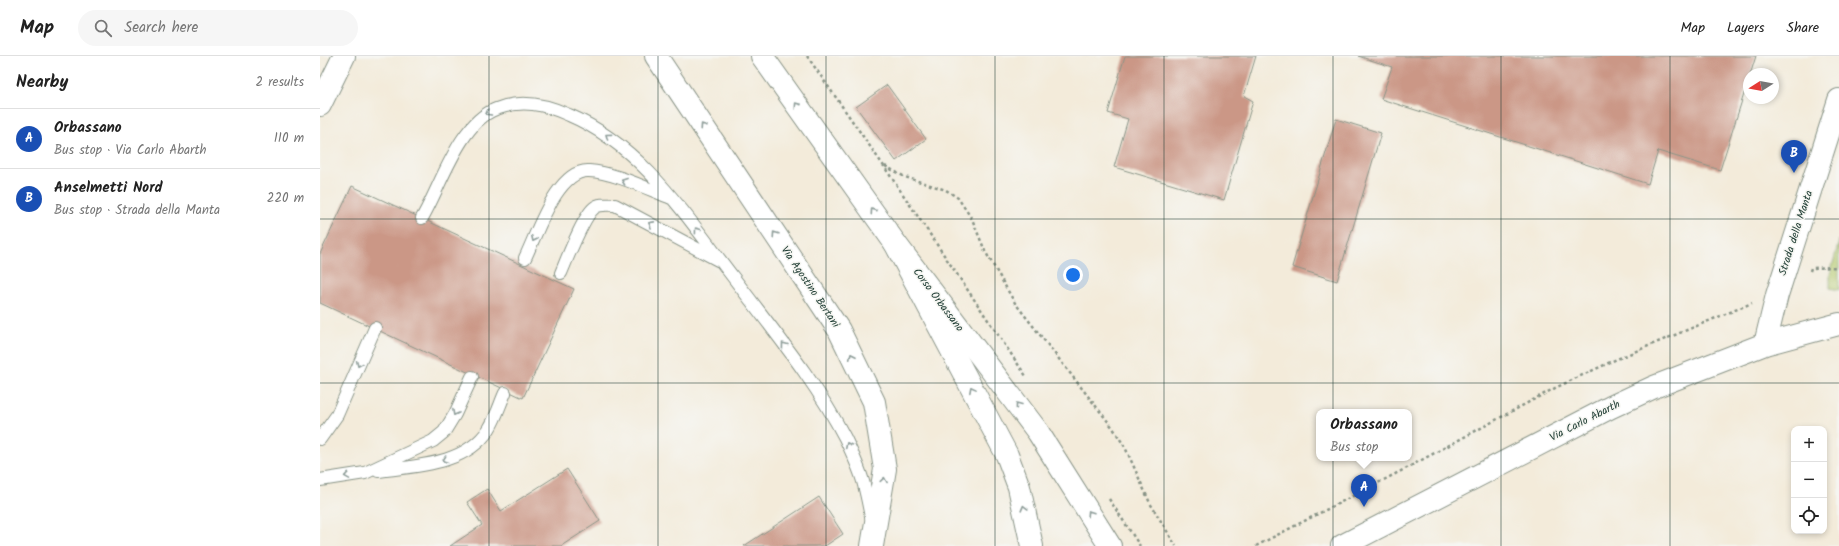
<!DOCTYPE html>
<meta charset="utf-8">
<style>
body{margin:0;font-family:Kalam,sans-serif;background:#f6f6f6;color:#222}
.controls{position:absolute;right:12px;bottom:12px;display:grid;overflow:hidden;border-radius:8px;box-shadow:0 2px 6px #0003}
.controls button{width:36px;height:36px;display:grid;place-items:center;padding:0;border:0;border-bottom:1px solid #e0e0e0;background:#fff;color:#222;font:20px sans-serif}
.compass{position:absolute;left:1423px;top:12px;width:36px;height:36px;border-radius:50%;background:#fff;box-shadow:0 2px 6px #0003;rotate:259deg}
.you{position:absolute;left:753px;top:219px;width:14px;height:14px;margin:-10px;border:3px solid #fff;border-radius:50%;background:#1a73e8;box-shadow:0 0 0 6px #1a73e833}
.badge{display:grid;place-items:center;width:26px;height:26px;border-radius:50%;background:#d93025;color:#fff;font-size:13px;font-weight:700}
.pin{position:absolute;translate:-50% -33px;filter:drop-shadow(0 1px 2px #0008)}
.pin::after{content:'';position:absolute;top:21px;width:14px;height:12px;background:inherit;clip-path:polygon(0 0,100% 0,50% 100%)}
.popup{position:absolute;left:996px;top:353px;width:96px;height:52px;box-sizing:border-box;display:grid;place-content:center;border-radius:8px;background:#fff;filter:drop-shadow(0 1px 3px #0005);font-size:13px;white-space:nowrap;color:#767676}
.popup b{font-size:15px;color:#222}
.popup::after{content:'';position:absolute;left:50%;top:100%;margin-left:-8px;border:8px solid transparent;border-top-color:#fff}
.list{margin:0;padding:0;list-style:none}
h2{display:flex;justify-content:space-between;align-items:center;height:52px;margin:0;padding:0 16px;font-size:17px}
h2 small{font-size:13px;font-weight:400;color:#767676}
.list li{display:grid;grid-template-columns:26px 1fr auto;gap:12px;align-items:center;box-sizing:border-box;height:60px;padding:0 16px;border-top:1px solid #e0e0e0}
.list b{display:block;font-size:15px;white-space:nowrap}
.list p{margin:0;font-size:13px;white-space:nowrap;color:#767676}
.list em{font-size:13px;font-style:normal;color:#767676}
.icon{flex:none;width:22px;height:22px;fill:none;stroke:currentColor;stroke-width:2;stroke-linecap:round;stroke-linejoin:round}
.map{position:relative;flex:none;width:1519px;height:490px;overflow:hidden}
header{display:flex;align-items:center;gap:24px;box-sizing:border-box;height:56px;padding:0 20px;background:#fff;border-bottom:1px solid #e0e0e0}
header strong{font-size:19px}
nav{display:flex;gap:22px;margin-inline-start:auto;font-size:14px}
.search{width:280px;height:36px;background:#f6f6f6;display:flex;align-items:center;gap:10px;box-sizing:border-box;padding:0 14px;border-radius:22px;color:#767676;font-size:15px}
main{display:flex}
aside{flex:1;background:#fff}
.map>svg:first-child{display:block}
</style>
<header>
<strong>Map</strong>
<div class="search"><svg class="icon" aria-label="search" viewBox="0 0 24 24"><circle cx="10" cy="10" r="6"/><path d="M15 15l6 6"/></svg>Search here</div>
<nav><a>Map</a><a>Layers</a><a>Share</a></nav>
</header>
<main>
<aside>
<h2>Nearby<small>2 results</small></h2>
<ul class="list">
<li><span class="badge" style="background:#1a4fb4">A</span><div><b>Orbassano</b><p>Bus stop · Via Carlo Abarth</p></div><em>110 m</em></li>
<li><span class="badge" style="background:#1a4fb4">B</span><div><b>Anselmetti Nord</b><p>Bus stop · Strada della Manta</p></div><em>220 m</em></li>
</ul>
</aside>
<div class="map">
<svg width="1519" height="490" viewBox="0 0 1519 490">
<rect width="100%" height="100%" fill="#f6f6f2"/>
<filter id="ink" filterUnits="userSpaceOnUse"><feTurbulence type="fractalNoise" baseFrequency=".025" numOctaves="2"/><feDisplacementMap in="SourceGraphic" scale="8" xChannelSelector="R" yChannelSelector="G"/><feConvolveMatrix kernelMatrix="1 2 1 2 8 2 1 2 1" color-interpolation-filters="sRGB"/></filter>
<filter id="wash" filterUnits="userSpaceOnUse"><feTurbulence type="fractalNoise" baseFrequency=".012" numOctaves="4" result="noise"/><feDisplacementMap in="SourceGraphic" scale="16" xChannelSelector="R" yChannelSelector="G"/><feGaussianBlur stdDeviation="0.9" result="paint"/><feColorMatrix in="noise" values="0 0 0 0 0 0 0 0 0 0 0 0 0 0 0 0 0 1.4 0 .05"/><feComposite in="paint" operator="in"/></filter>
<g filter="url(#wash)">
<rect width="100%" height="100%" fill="#f3ebda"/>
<path fill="#b3c76c" stroke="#698250" d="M1519 185V234L1510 232V218Z"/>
<g id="blocks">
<path fill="#cb9786" d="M805 0H936L924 40 933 45 904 144 794 111 808 63 788 57Z
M1038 0H1436L1400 114 1338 95 1328 128 1061 43 1072 11Z
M567 29 606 83 576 105 536 51Z
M1016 63 1061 77 1017 225 972 211Z
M32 130 254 233 203 342 0 247V198Z
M247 413 280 465 241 490H130L162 469 147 446 167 433 181 455Z
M499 441 523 478 505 490H424Z"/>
</g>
</g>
<g filter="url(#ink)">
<use href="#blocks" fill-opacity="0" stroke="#899487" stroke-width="1"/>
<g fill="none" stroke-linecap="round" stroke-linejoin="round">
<defs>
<path id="service" d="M102 162C121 130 139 67 176 53 201 43 225 48 249 59 322 90 366 160 413 221 452 273 495 324 525 382 532 397 540 413 544 429 547 440 549 451 551 461
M205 202C217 178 237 113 269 115 293 116 328 133 351 142
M241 217C247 203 263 161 274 152 280 147 288 149 295 149L398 204
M0 383 17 359 55 272
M58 415C95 410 146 409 169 373 176 362 180 348 185 337
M0 424 45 417 113 385 124 376 135 358 152 321"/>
<path id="minor" d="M336 0 519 274 554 346 565 413 552 490
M0 49 24 0
M1445 288 1457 239 1519 44
M1022 490 1291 351 1334 331 1445 288 1519 268"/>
<path id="primary" d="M442 0 575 187 718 376 790 490"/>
<path id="motorway" d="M575 187 687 399 699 431 712 490"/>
</defs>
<use href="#service" stroke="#899487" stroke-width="14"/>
<use href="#minor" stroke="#899487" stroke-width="24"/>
<use href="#primary" stroke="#899487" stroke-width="24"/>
<use href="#motorway" stroke="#899487" stroke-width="24"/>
<path stroke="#899487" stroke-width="2.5" stroke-dasharray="3 3" stroke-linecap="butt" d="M487 0 563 109 706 320
M565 110 585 121 626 134 638 142 652 163 665 195 695 247 793 372 805 391 830 447 856 490
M1490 215 1491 212 1519 211
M789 443 820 490
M936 490 1083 414 1237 331 1297 303 1432 247"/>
<use href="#service" stroke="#fff" stroke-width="12"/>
<use href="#minor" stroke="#fff" stroke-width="22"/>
<use href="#primary" stroke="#fff" stroke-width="22"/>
<use href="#motorway" stroke="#fff" stroke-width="22"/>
</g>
<defs><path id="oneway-chevron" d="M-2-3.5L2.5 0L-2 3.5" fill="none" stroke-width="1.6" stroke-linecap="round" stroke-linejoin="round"/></defs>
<g stroke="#8f9e9a">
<use href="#oneway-chevron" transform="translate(477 49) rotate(-125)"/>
<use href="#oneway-chevron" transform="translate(168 57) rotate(150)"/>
<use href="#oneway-chevron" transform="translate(383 70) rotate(-124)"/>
<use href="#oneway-chevron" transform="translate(288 80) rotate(-144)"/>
<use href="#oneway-chevron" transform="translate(304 125) rotate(-160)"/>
<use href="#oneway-chevron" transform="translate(553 155) rotate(-125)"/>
<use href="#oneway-chevron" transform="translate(331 168) rotate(-152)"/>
<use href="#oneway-chevron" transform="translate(377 174) rotate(-127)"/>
<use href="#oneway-chevron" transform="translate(455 178) rotate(-124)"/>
<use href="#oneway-chevron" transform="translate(214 183) rotate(115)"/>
<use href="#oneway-chevron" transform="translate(464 289) rotate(-127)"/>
<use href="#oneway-chevron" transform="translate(532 300) rotate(-115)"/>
<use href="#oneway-chevron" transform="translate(39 308) rotate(113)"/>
<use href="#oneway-chevron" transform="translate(652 333) rotate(-118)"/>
<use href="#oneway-chevron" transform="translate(698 349) rotate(-127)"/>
<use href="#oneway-chevron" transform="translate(135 357) rotate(118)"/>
<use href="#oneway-chevron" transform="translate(528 389) rotate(-117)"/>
<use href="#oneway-chevron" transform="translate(125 404) rotate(160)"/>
<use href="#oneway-chevron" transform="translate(27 420) rotate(171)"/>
<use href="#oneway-chevron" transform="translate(564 424) rotate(-81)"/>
<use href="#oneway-chevron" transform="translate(704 452) rotate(-105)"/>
<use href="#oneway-chevron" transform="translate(770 457) rotate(-123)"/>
</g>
</g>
<path fill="none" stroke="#1f3d34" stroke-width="1" stroke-opacity="0.55" d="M169 0V490M338 0V490M506 0V490M675 0V490M844 0V490M1013 0V490M1181 0V490M1350 0V490M0 163H1519M0 327H1519"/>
<g text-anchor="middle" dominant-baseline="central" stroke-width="3" stroke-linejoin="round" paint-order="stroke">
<g font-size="11" fill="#1f3d34" stroke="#f6f6f2">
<text transform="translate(1476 177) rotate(-72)">Strada della Manta</text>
<text transform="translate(490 231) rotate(56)">Via Agostino Bertani</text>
<text transform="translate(618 244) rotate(53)">Corso Orbassano</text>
<text transform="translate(1265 365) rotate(-27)">Via Carlo Abarth</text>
</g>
</g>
</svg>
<div class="controls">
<button>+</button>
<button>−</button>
<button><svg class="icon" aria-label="locate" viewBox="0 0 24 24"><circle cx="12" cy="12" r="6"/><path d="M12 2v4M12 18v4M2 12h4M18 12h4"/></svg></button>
</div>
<svg class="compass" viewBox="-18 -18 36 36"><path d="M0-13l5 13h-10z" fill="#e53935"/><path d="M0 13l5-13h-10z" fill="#767676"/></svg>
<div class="you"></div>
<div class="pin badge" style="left:1044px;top:451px;background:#1a4fb4">A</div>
<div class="popup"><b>Orbassano</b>Bus stop</div>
<div class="pin badge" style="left:1474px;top:117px;background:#1a4fb4">B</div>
</div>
</main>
